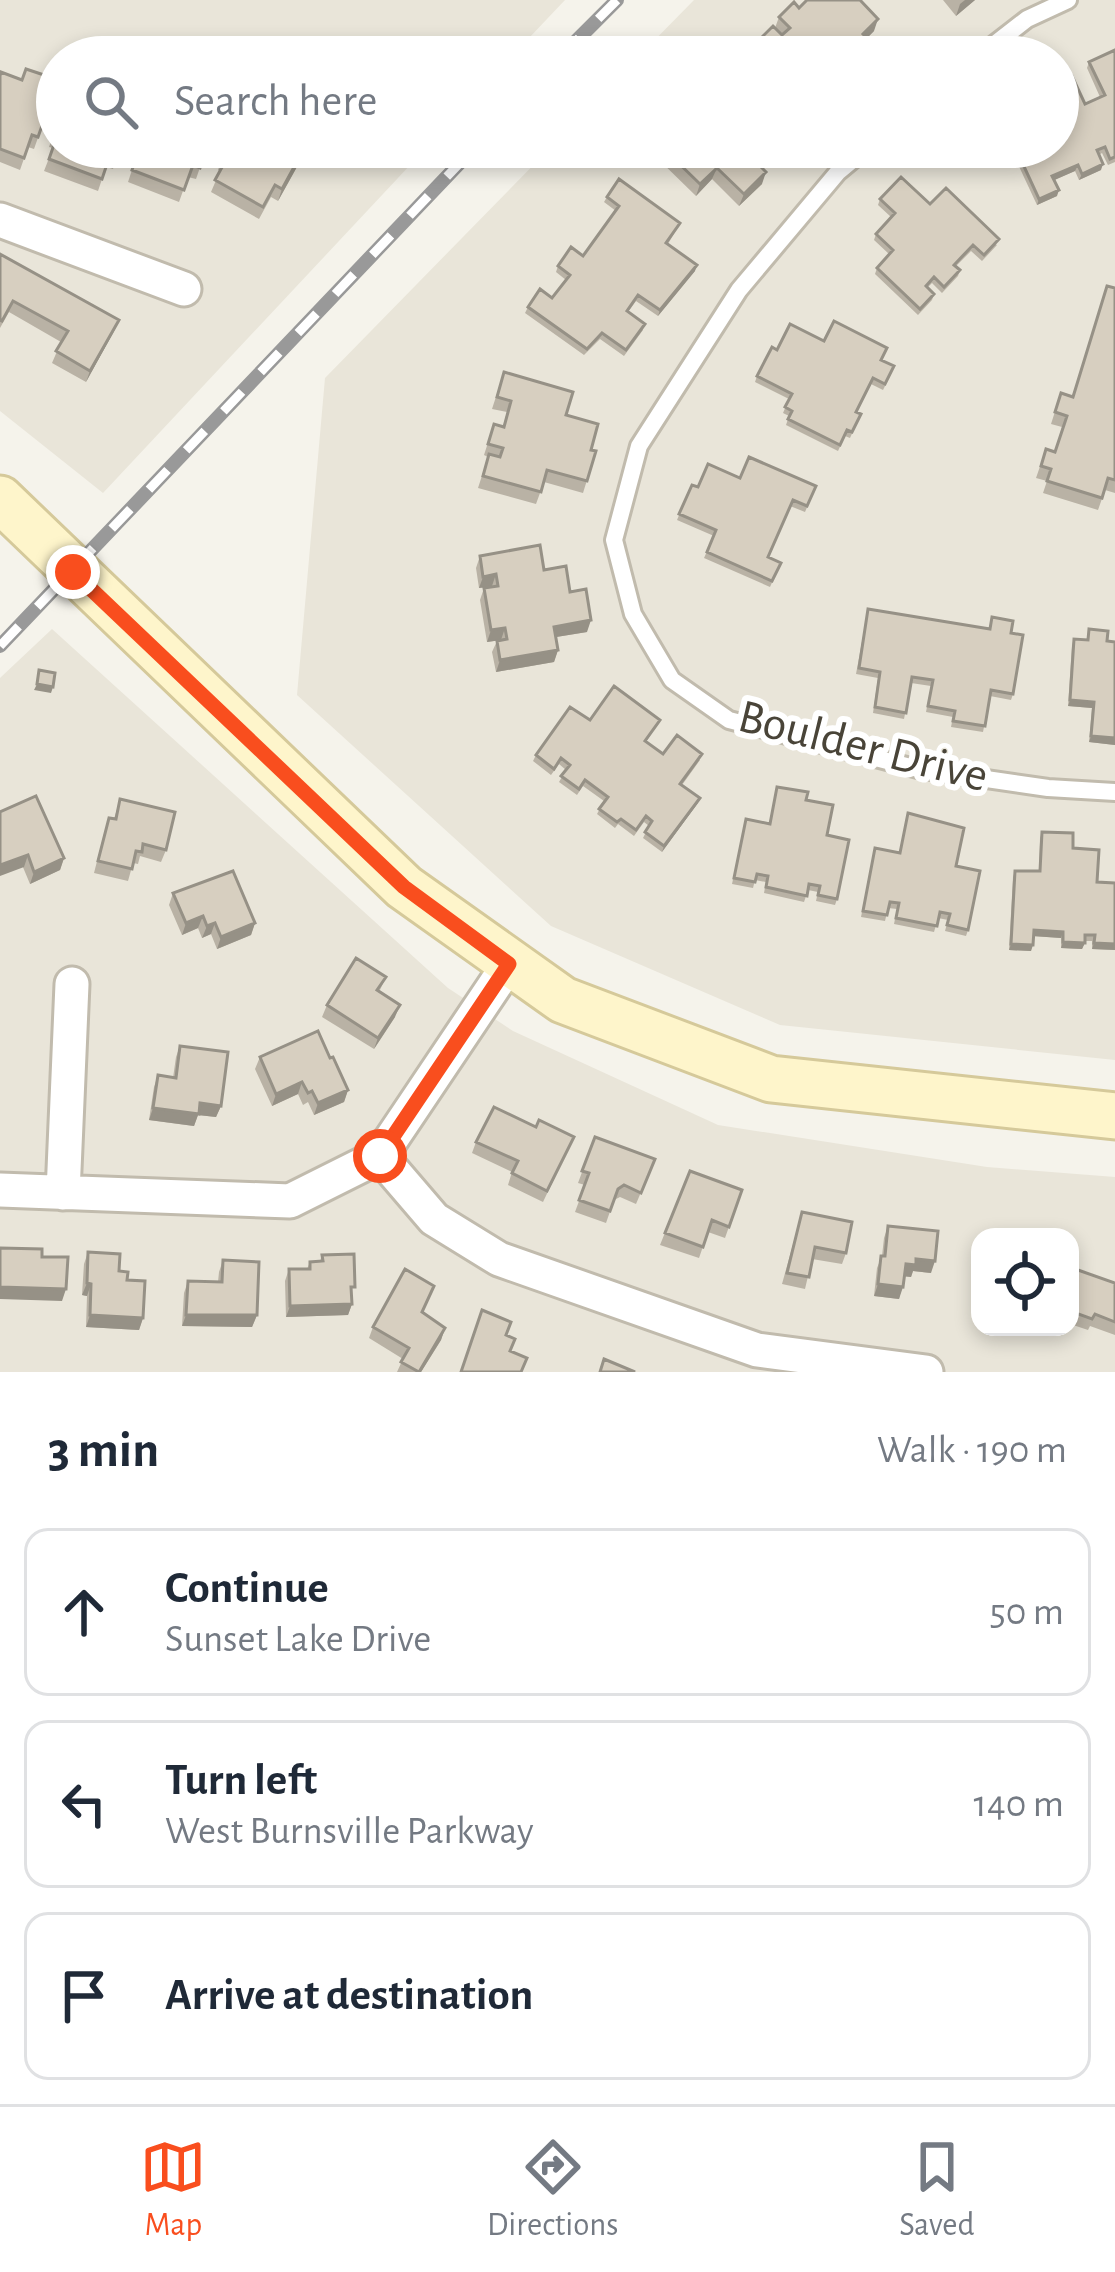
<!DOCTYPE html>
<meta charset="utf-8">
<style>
body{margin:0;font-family:"Alegreya Sans",sans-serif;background:#f6f6f7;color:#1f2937}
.controls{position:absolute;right:36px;bottom:36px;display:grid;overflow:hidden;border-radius:24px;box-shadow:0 6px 18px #0003}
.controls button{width:108px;height:108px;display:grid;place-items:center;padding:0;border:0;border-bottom:3px solid #e0e1e3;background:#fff;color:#1f2937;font:60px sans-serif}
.stop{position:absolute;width:36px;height:36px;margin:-27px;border:9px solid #f94e1e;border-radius:50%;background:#fff}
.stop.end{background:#f94e1e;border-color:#fff;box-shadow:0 3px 12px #0008}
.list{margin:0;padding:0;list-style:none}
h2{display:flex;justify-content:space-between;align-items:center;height:156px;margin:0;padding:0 48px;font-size:51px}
h2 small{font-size:39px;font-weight:400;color:#747a83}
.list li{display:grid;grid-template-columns:78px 1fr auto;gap:36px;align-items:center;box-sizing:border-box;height:168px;margin:0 24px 24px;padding:0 24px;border:3px solid #e0e1e3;border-radius:24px}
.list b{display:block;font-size:45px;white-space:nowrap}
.list p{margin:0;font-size:39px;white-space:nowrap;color:#747a83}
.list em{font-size:39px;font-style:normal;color:#747a83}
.icon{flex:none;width:66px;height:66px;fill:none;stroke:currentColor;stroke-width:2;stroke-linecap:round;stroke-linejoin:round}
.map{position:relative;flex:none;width:1115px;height:1372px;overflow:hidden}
.search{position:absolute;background:#fff;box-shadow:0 6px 18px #0003;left:36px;right:36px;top:36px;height:132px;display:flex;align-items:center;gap:30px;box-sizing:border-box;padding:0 42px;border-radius:66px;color:#747a83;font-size:45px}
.sheet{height:732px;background:#fff}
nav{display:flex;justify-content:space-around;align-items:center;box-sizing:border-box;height:168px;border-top:3px solid #e0e1e3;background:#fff;font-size:33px;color:#747a83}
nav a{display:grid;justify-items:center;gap:6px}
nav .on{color:#f94e1e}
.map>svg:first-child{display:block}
</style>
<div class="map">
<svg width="1115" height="1372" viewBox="0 0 1115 1372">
<rect width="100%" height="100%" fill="#f5f3eb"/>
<path fill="#e9e5d9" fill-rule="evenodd" d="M0 0H565L511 57H57V147H427L103 493 0 411Z
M694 0H1115V1060L780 1025 551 926 297 695 325 378 551 147H1058V57H638Z
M52 629 448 988 513 1031 718 1125 987 1167 1115 1177V1372H0V678ZM980 1237H1070V1327H980Z"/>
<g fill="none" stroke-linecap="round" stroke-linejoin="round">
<defs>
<path id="lane" d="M978 57 1027 19 1068 0
M868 147 838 172 739 290 639 446 614 540 633 614 672 680 729 720 918 769 1048 788 1115 792"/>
<path id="street" d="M0 220 184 289
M380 1156 434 1219 499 1259 757 1350 926 1372
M0 1190 290 1201 380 1156 509 964
M63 1193 72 984"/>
<path id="secondary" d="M0 499 404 887 563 1000 771 1079 1115 1116"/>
</defs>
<use href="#lane" stroke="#c1bbad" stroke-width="22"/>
<use href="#street" stroke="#c1bbad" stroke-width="39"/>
<use href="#secondary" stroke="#d5c99a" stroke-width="51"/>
<use href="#lane" stroke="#fff" stroke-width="16"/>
<use href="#street" stroke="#fff" stroke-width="33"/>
<use href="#secondary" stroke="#fef5cb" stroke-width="45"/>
<defs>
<path id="rail" d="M560 57 617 0
M0 646 475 147"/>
</defs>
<use href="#rail" stroke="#999" stroke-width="14"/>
<use href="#rail" stroke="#fff" stroke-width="9" stroke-dasharray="27" stroke-linecap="butt"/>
</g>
<path fill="#b9b2a5" d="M943 0H975L956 16Z
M799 8 874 31 867 38 883 57H756L753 54 757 42 775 28 779 17Z
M1115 50V162L1108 165 1102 153 1099 155 1101 170 1079 180 1075 171 1054 180 1057 196 1037 205 1010 147H1058L1085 104 1100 97 1087 68 1089 62Z
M0 75 54 92 34 149 28 147 20 170 0 162Z
M57 124 120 147 113 169 106 167 98 191 44 171 53 148 49 147Z
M135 147H207L196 179 188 177 179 202 128 182 136 158 132 156Z
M656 147H774L771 154 760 166 762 184 739 206 712 179 696 196 653 154Z
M303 156 278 201 271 197 259 219 211 192 220 171 218 170 222 158Z
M607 197 680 223 668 244 695 271 658 316 636 301 628 312 643 330 624 356 600 339 584 355 525 313 528 307 552 298 566 280 556 272 558 266 583 256 616 211 604 202Z
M880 199 930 204 997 245 982 261 971 251 956 266 960 270 958 276 942 293 932 283 927 288 934 294 932 300 918 315 875 274 877 268 889 254 874 240 876 234 891 217 878 205Z
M0 254 119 320 114 331 86 382 52 363 61 342 9 312 0 328Z
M1115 288V493L1105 490 1098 510 1043 493 1047 481 1036 478 1046 449 1055 452 1062 427 1051 424 1061 393 1072 396Z
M824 341 882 360 892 372 883 390 871 384 857 412 861 414 850 438 845 436 838 451 786 425 789 416 783 413 789 399 755 382 757 376 777 350Z
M504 372 566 415 591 450 596 451 583 493 544 482 536 504 478 488 488 457 484 455 494 424 503 427 507 412 492 409Z
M740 478 816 486 805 512 790 506 768 558 781 563 770 587 704 558 714 536 677 520 692 485 698 487Z
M480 556 544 570 570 592 587 632 556 637 558 650 554 662 496 672 492 652 497 641 501 640 487 642 480 600 484 588 492 587 479 588 476 568Z
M868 609 989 629 992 617 1011 633 1013 694 1011 700 990 696 983 732 951 727 953 717 926 712 931 686 911 683 904 719 873 713 878 678 856 674Z
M1089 629 1107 641 1115 642V745L1089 742 1092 708 1068 706 1072 645 1074 639 1087 640Z
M590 720H660L646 742 663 754 700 760 682 785 700 798 697 804 662 852 643 838 649 826 644 822 634 836 618 824 615 828 597 814 604 801 583 786 577 795 559 782 566 770 559 764 551 775 533 761 536 755Z
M777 787 806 800 827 835 837 899 835 905 816 901 818 892 808 890 804 902 764 893 766 882 755 880 753 888 732 884 746 819 769 824Z
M120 799 166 850 161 862 140 856 138 864 133 863 128 881 94 873 105 830 109 818 114 819Z
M0 812 64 858 60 870 30 884Z
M908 813 956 866 968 930 966 936 945 931 948 920 938 918 934 932 894 924 897 909 888 908 885 921 861 917 875 848 899 853Z
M1042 832 1073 848 1097 882 1115 950 1092 949V941H1085L1082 949 1061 948V938L1033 936 1031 951 1009 950 1013 877 1015 871H1039L1040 838Z
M173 893 255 923 251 935 217 949 211 934 202 938 198 928 182 935 169 905Z
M386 977 379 992 395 1017 374 1049 322 1017 327 1005Z
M180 1046 221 1106 216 1117 198 1115 194 1126 149 1120 154 1087 158 1075 173 1078 176 1057Z
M260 1057 330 1058 348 1090 344 1102 314 1115 308 1102 303 1105 298 1094 272 1106 255 1069Z
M536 1127 574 1137 543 1202 508 1185 512 1172 472 1153 476 1142Z
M595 1137 655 1159 636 1204 620 1197 614 1200 606 1223 575 1212 585 1185 578 1183Z
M690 1171 742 1190 725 1238 708 1232 699 1258 660 1245Z
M802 1212 846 1253 842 1264 812 1259 805 1289 782 1284Z
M888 1226 931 1273 913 1271 911 1277 904 1276 899 1299 874 1296 877 1268 882 1256 884 1238Z
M88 1252 119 1271 143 1318 139 1330 86 1327 87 1296 82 1295 84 1264Z
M322 1255 352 1297V1304L348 1315 286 1317 285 1281 289 1269H307L310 1262 320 1261Z
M223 1260 257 1315 252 1327 182 1326 184 1293 188 1281 218 1282 219 1272Z
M979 1262 980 1307 971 1306 975 1274Z
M1115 1283V1335L1090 1326 1088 1330 1070 1324V1290Z
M423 1312 445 1328 441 1340 421 1372H397L403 1359 369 1338 373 1327Z"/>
<path fill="#969186" d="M965 0H975L956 16 960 4Z
M878 19 874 31 859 46 863 34Z
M306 147 303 156 278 201 282 189Z
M771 147H774L771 154 752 174 756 162Z
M1103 164 1101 170 1079 180 1082 174Z
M1078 165 1075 171 1050 182 1052 176Z
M717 168 712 179 696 196 700 184Z
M766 172 762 184 739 206 744 194Z
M1059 190 1057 196 1037 205 1039 199Z
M697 265 695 271 658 316 660 310Z
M119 320 114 331 86 382 90 371Z
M496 574 492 586 479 588 483 577Z
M591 620 587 632 550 638 554 627Z
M505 628 501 640 487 642 491 630Z
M558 650 554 662 496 672 500 660Z
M37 684 53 687 51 693 34 690Z
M1070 700 1094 702 1092 708 1068 706Z
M1091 736 1115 738V745L1089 742Z
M700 798 697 804 662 852 664 846Z
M28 855 24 867 0 876V865Z
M64 858 60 870 30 884 34 872Z
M203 916 198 928 182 935 186 923Z
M215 923 211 934 202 938 207 926Z
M255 923 251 935 217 949 221 937Z
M1034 930 1063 932 1061 938 1032 936Z
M1063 942 1085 943 1082 949 1061 948Z
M1094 943 1115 944V950L1092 949Z
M1011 944 1033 945 1031 951 1009 950Z
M400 1005 395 1017 374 1049 378 1038Z
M302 1082 298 1094 272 1106 276 1094Z
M348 1090 344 1102 314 1115 318 1103Z
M200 1103 221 1106 216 1117 198 1115 194 1126 149 1120 153 1108Z
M916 1259 935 1261 931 1273 913 1271 911 1277 901 1276 906 1264Z
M87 1283 91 1284 87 1296 82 1295Z
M878 1284 903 1287 899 1299 874 1296Z
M0 1287 66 1289 62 1301 0 1299Z
M975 1294H980V1307L971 1306Z
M352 1304 348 1315 286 1317 290 1306Z
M90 1315 143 1318 139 1330 86 1327Z
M186 1315H257L252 1327 182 1326Z
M445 1328 441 1340 421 1372H419Z"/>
<path fill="#d7cfc0" stroke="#969186" stroke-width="3" d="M807 0H860L878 19 863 34 884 55 882 57H772L757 42 773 26 782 35 790 28 779 17 794 2 799 8Z
M1115 50V157L1110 159 1105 147 1097 150 1103 164 1082 174 1078 165 1052 176 1059 190 1039 199 1015 147H1058V82L1072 76 1085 104 1105 95 1089 62Z
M26 69 53 78 48 90 54 92 38 137 32 135 24 158 0 149V76L1 72 22 80Z
M57 124V147H120L117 157 110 155 102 179 49 159 57 136 54 135Z
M140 147H207L200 168 193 165 184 190 132 170Z
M229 147H305L282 189 275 185 263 207 215 180 226 160 222 158Z
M662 147H771L756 162 766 172 744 194 717 168 700 184Z
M901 177 930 204 946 188 999 239 984 255 973 245 954 265 960 270 944 287 934 277 926 286 934 294 920 309 877 268 893 250 876 234 895 213 880 199Z
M619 179 680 223 666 243 697 265 660 310 638 295 627 311 645 324 626 350 602 333 587 349 528 307 540 289 552 298 570 275 558 266 571 247 583 256 619 206 607 197Z
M0 254 119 320 90 371 56 351 68 331 13 301 2 321 0 320Z
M1107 286 1115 288V480L1108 478 1102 498 1047 481 1051 469 1041 466 1046 449 1055 452 1067 416 1055 412 1061 393 1073 397Z
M834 321 887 348 881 360 894 366 885 384 873 378 856 412 861 414 852 432 847 430 840 445 788 419 792 411 785 407 792 394 757 376 772 347 777 350 790 324 824 341Z
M504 372 573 392 566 415 598 424 591 450 596 451 587 481 547 470 541 492 483 476 489 454 500 457 503 448 488 444 494 424 504 427 511 401 497 397Z
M749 457 816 486 807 506 793 500 768 557 781 563 772 581 707 552 716 530 679 514 692 485 698 487 708 464 740 478Z
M540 545 544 570 566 566 570 592 586 589 591 620 554 627 558 650 500 660 497 641 507 639 505 628 491 630 484 588 498 586 496 574 483 577 480 556Z
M868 609 990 629 992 617 1013 621 1011 633 1023 635 1013 694 991 690 985 726 953 721 955 711 928 706 933 680 912 677 906 713 875 707 880 672 859 668Z
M1089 629 1108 631 1107 641 1115 642V738L1091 736 1094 702 1070 700 1074 639 1088 640Z
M39 670 55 673 53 687 37 684Z
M614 686 660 720 645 741 663 754 677 735 702 754 680 784 700 798 664 846 645 832 652 821 646 816 636 830 621 819 617 822 599 809 608 797 585 780 579 789 561 776 570 765 561 758 554 769 536 755 570 707 590 720Z
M777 787 808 792 806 800 833 805 827 835 849 840 837 899 818 895 820 886 809 884 807 896 766 887 768 876 757 874 755 882 734 878 746 819 770 824Z
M36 796 64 858 34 872 28 855 0 865V812Z
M120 799 175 812 166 850 143 844 142 852 136 851 132 869 98 861 109 818 116 819Z
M908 813 964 828 956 866 980 871 968 930 947 925 950 914 940 912 937 926 896 918 899 903 890 902 887 915 863 911 875 848 900 853Z
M1042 832 1073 833V848L1099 850 1097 882 1115 883V944L1094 943 1095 935H1085V943L1063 942V932L1034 930 1033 945 1011 944 1015 871H1040Z
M233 871 255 923 221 937 215 923 207 926 203 916 186 923 173 893Z
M356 958 386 977 377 990 400 1005 378 1038 327 1005Z
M318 1031 330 1058 333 1057 348 1090 318 1103 312 1091 308 1093 302 1082 276 1094 260 1057Z
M180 1046 228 1052 221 1106 200 1103 199 1114 153 1108 158 1075 176 1078Z
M494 1107 536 1127 539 1120 574 1137 547 1191 512 1173 518 1161 476 1142Z
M595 1137 655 1159 641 1193 624 1185 618 1189 610 1211 579 1200 589 1173 582 1171Z
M690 1171 742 1190 729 1227 712 1220 703 1247 665 1233Z
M802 1212 852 1222 846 1253 815 1247 809 1277 787 1273Z
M888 1226 938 1231 935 1261 916 1259V1265L906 1264 903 1287 878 1284 881 1256H885Z
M995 1231 1037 1237H995Z
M0 1248 42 1249V1257H68L66 1289 0 1287Z
M88 1252 120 1254 119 1271 128 1272 127 1280 145 1281 143 1318 90 1315 91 1284 87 1283Z
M354 1254 355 1287H351L352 1304 290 1306 289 1269H310V1262L323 1261 322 1255Z
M223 1260 259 1262 257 1315H186L188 1281 222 1282Z
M979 1262 980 1263V1294H975Z
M405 1269 434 1286 422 1312 445 1328 419 1372 401 1362 409 1348 373 1327Z
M1078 1270 1115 1283V1322L1095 1314 1092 1319 1070 1311V1290Z
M482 1310 511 1322 506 1335 515 1339 510 1351 527 1358 521 1372H461Z
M604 1359 635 1372H600Z"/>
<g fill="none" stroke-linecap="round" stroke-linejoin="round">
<path stroke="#f94e1e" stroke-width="15" d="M73 572 404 887 509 964 380 1156"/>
</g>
<g text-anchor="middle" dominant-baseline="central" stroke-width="12" stroke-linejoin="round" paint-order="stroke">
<g font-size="48" fill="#494438" stroke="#fff">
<text transform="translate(863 747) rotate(14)">Boulder Drive</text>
</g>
</g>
</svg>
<div class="controls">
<button><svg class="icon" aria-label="locate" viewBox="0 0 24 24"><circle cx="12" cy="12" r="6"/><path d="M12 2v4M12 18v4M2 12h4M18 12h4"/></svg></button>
</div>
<div class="stop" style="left:380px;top:1156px"></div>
<div class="stop end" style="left:73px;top:572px"></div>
<div class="search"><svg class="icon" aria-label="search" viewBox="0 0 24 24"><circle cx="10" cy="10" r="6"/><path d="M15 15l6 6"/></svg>Search here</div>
</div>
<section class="sheet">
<h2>3 min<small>Walk · 190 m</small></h2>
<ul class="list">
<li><svg class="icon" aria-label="ahead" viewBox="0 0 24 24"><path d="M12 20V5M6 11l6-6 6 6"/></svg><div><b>Continue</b><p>Sunset Lake Drive</p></div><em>50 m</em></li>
<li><svg class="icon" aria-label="left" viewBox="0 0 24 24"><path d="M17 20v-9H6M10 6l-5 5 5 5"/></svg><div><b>Turn left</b><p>West Burnsville Parkway</p></div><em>140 m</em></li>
<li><svg class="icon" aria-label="arrive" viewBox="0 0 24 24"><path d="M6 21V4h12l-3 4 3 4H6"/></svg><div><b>Arrive at destination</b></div></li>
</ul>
</section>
<nav>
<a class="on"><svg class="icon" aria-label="map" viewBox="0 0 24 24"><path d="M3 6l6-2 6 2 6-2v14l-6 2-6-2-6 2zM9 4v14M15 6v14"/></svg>Map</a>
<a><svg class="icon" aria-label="directions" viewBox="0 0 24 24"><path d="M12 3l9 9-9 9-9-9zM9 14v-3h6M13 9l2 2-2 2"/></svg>Directions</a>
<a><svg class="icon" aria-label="saved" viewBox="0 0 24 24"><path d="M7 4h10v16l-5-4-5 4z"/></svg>Saved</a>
</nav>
